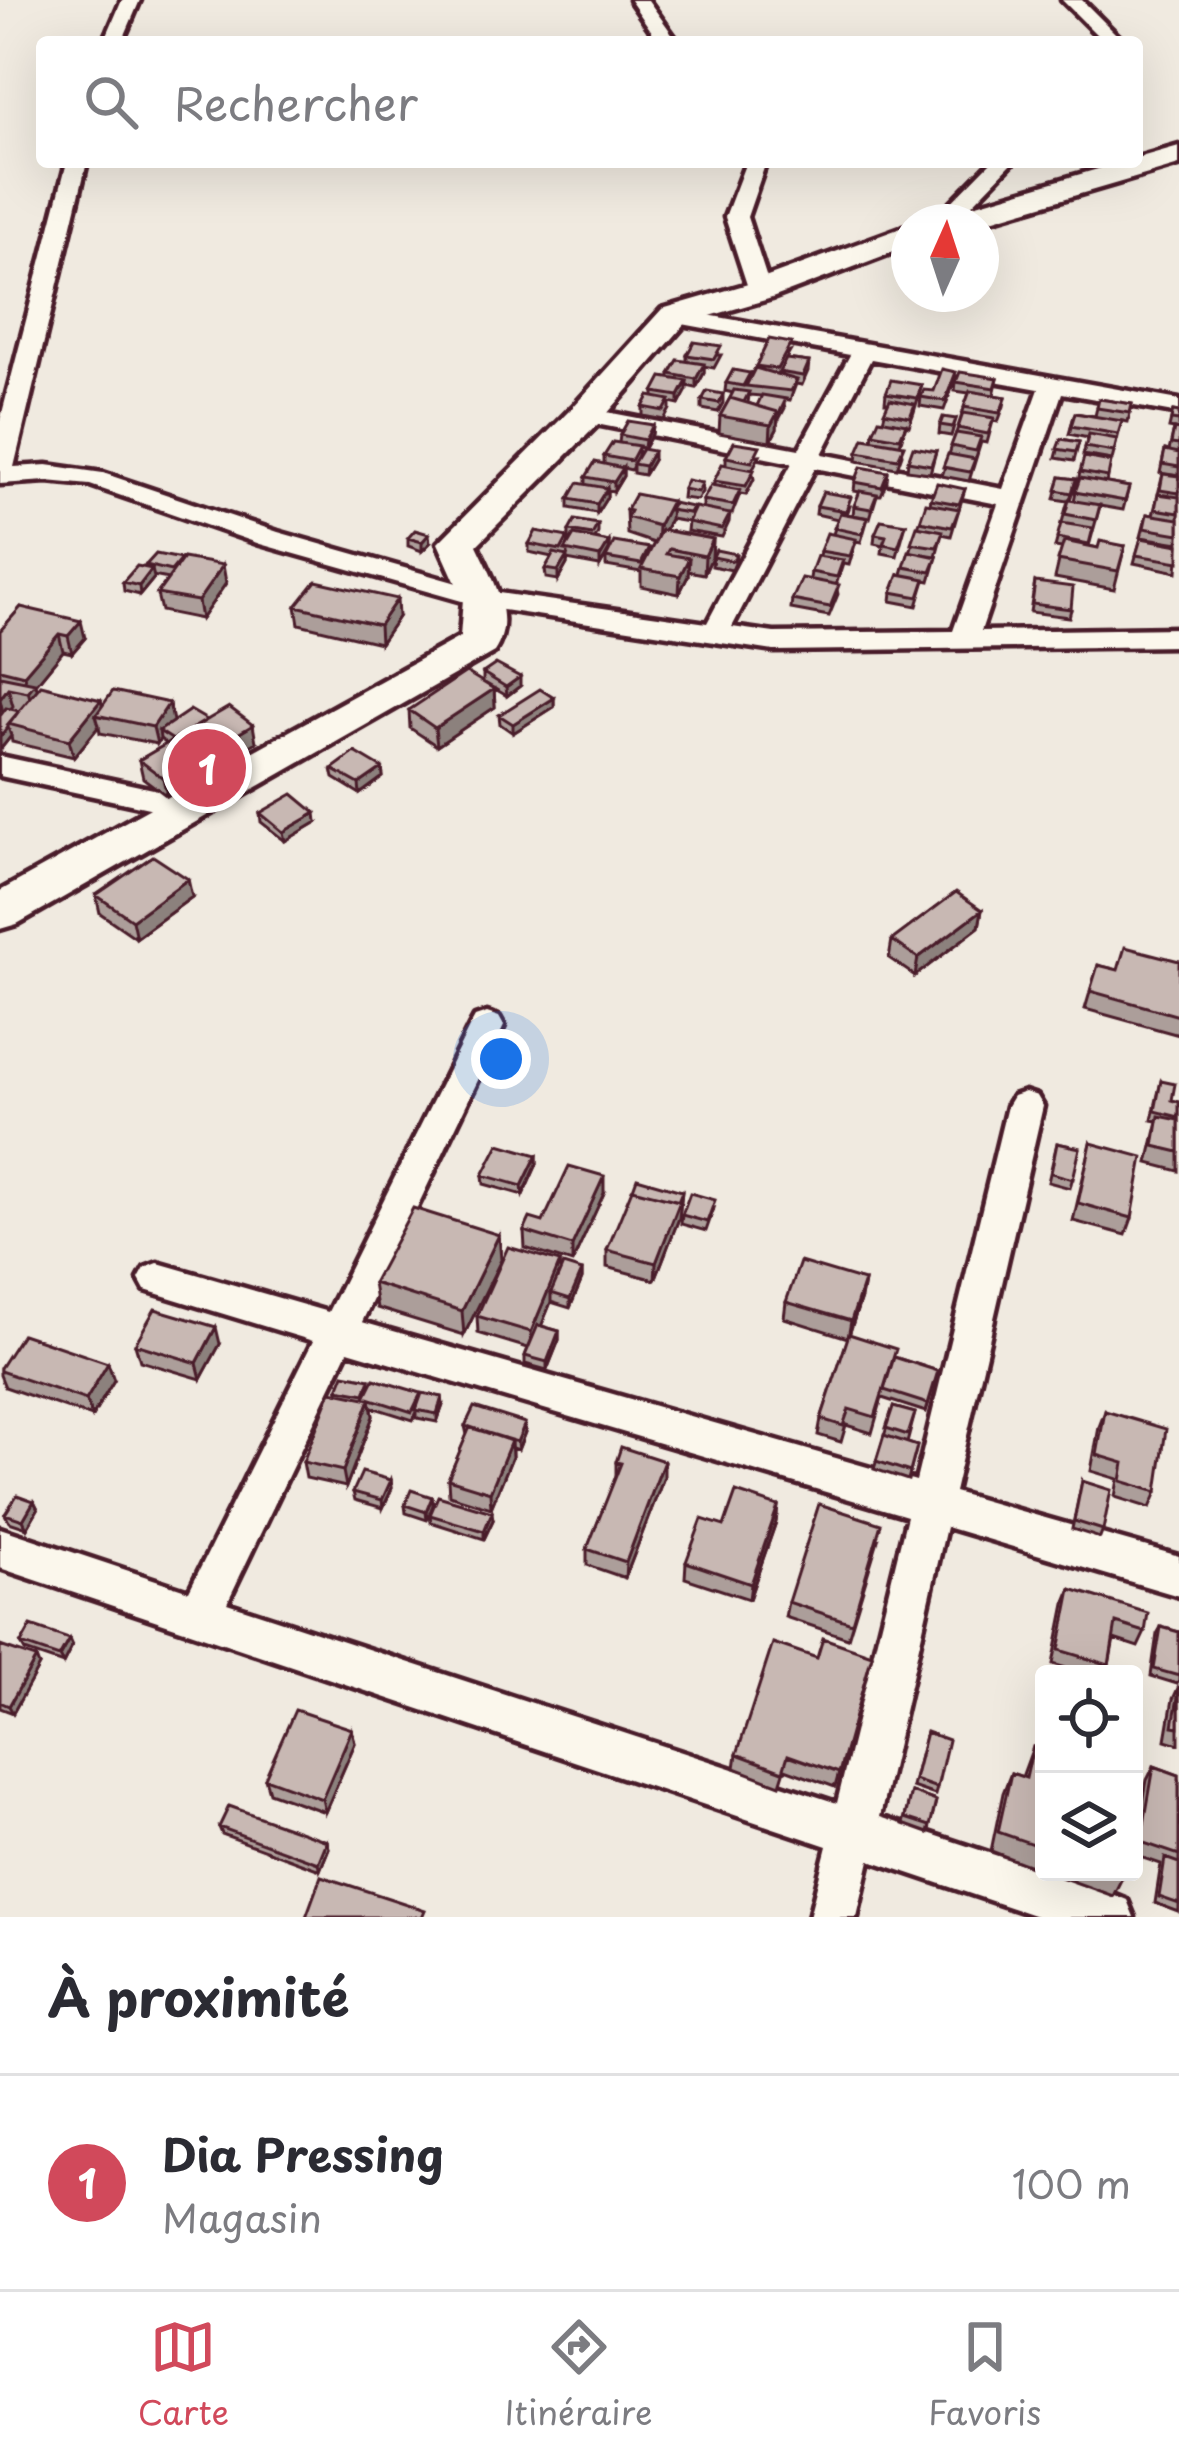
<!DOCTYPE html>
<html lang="fr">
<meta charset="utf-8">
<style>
body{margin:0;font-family:"Playpen Sans",sans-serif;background:#f2f2f3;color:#2b2b33}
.controls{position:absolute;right:36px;bottom:36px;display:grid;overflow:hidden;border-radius:12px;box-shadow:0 12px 48px #0002}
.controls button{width:108px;height:108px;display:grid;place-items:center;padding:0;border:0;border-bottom:3px solid #e1e1e2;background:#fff;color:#2b2b33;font:60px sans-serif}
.compass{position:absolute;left:891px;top:204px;width:108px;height:108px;border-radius:50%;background:#fff;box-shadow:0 12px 48px #0002;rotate:3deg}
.you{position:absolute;left:501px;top:1059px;width:42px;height:42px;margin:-30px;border:9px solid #fff;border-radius:50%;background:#1a73e8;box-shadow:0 0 0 18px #1a73e833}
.badge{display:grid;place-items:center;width:78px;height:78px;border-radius:50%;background:#d1495b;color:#fff;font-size:39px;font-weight:700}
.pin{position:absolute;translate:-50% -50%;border:6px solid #fff;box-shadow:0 3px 12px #0006}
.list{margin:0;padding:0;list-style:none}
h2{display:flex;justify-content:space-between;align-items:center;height:156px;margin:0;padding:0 48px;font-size:51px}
h2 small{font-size:39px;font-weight:400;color:#7c7c81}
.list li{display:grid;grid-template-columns:78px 1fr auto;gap:36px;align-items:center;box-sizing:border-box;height:216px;padding:0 48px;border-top:3px solid #e1e1e2}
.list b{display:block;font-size:45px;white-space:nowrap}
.list p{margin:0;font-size:39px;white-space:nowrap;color:#7c7c81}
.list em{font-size:39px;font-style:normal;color:#7c7c81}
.icon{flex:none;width:66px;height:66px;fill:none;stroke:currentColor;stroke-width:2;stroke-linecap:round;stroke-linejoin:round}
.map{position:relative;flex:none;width:1179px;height:1917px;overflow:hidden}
.search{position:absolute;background:#fff;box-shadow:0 12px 48px #0002;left:36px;right:36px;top:36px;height:132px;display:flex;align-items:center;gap:30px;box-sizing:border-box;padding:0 42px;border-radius:12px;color:#7c7c81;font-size:45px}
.sheet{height:372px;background:#fff}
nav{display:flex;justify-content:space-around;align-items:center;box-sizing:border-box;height:168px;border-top:3px solid #e1e1e2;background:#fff;font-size:33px;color:#7c7c81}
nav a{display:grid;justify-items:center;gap:6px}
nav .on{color:#d1495b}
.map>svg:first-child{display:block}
</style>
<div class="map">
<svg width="1179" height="1917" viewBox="0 0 1179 1917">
<rect width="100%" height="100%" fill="#f0eae0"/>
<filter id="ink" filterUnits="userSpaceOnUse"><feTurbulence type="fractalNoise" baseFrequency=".00833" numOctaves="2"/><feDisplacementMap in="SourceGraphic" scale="24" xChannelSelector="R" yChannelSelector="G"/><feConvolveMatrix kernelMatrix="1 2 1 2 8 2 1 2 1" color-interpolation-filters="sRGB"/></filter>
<g filter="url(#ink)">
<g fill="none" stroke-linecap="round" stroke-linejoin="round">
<defs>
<path id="street" d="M122 0H140L122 42H104Z
M630 0H648L678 42H659Z
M1062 0H1082L1124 42H1104Z
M67 162H87L14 467 47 465 103 473 278 532 485 591 707 623 792 463 586 422 574 415 586 408 799 449 850 355 666 321V311L674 309 1179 400V414L1062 393 981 631 1179 628V646L774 651 483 607 260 544 90 485 47 481 0 484V421ZM871 359 1039 389 1003 489 822 454ZM815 468 998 504 953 631 774 633 732 627Z
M746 162H766L747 217 771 291 760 298 749 291 725 217Z
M991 162H1013L955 222H932Z
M0 756 186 796 201 806 186 816 0 776Z
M487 1013 499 1017 504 1026 362 1322 916 1481 1007 1106 1013 1096 1025 1092 1037 1096 1043 1106 954 1492 1179 1556V1596L946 1527 880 1817 1110 1893 1127 1900 1134 1917H1039L870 1860 857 1917H809L827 1846 0 1568V1528L189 1591 313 1341 145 1290 139 1279 145 1268 158 1263 328 1312 470 1026 475 1017ZM348 1351 907 1516 837 1803 227 1603Z"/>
<path id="secondary" d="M1179 146V165L981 223 934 222 939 215 1122 162H1137V158Z
M909 225V246L772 298 686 323 599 423 477 545C492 577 517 618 494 652L17 924 0 929V891L460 637 463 599 438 543 573 407 662 309 748 284Z"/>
</defs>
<use href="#street" stroke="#4a1f2b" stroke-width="9"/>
<use href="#secondary" stroke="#4a1f2b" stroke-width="9"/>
<use href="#street" fill="#fbf7ec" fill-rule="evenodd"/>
<use href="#secondary" fill="#fbf7ec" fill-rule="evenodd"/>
</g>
<path fill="#ac9e9a" stroke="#4a1f2b" stroke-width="3" fill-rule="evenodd" d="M790 352 786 359 809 362 808 371 802 385 796 384 790 400 783 399 785 408 777 423V429L770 442 719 433 720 416 733 393 725 391 726 383 750 373 749 379 756 366ZM749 395 762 396 757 406 748 403Z
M687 355H721L714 368 704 366V373L696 388 687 386 679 405 670 403V409L664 420 643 416V407L654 397V392L670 378V374L687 361Z
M998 378 994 395 1006 397 1004 406 998 422 993 421 987 443 981 442 969 481 942 476 969 393 955 391 956 382Z
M955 380 944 410 920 406 921 397Z
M922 385 914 412 909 426 906 425 900 444 902 454 897 468 857 461 858 452 872 440 873 433 883 420 888 402H885L886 393Z
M723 394V403L718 412 702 409V400Z
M1099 399 1132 404 1128 422 1122 421 1112 460 1083 455 1088 438 1069 434 1075 413 1095 416Z
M1173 411 1179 412V476L1160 473 1165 450 1169 451 1174 429 1169 428Z
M956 419 951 436 939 434 940 425Z
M653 425 652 434 644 448 638 447V455L653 460 644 475 633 473V465L631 470 623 468V476L614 491 607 490V497L597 513 569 508V499L586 485V477L604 464V456L619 443 620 435Z
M1061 439 1079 442 1074 461 1056 458Z
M936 451 930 473 907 470 908 461Z
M760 455 752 470 754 479 746 495 740 494 732 514H730L729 522 722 537 687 531 688 522 670 519 664 530 713 539 712 557 704 574 688 571V576L679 594 641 586V572L606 566V558L649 554 654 543 627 534 626 510 671 501 670 508 692 514 703 508V500L726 465V457Z
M1111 462 1106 483 1129 487 1123 510 1100 506 1089 546 1098 548 1125 546 1114 589 1055 578 1062 548 1055 547 1068 501 1055 499 1060 477 1076 479 1070 500 1074 501 1080 472Z
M888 472 887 481 881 495H877L870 518 853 515 854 506 860 492 854 491 855 482Z
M1163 474 1179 476V543L1141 537 1147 514 1153 515Z
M702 483V492L697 500 682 498 683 489Z
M965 489 951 536 942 534 936 556 910 552 920 521 930 504 931 499Z
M817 506H850L847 514 868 518 861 542 856 541 849 565 843 564 836 585 838 594 829 616 791 609 792 600 810 579 811 572 819 556 820 551 833 534 838 519 816 514Z
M598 524V533L595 539 609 542V550L600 566 567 560V564L558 580 546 578 545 569 552 557 529 552V544L568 537V546L571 540H569V531Z
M906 524 897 556 882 553 883 545 874 543 875 534Z
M408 538 430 543 422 551 408 546Z
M1141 538 1179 545 1177 572 1134 563Z
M736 554 735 563 732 570 712 566 713 557Z
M937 557 930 581 925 580 917 606 891 601 892 592 902 574 904 567Z
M181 559V561L226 583 201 619 161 611 157 594 168 579 153 576 154 578 140 595 124 591 123 582 147 568 146 565Z
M1035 582 1071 609 1069 617 1030 612Z
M296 606 398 617 380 643 299 624Z
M21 607 85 638 72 653 63 651 36 684 37 689 101 700 103 706 173 721 171 723 207 720 256 742 167 796 143 778 139 760 167 744 160 739 157 744 100 733 99 726 74 757 12 742 11 736 0 750V631Z
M483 673 520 686 507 696 483 682Z
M494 689 495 707 437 746 410 728 409 710Z
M554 698V707L513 733 500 724 499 715Z
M382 768 383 777 360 794 334 778 332 769Z
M260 813 317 822 285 841 261 822Z
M96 895 192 897 136 938 100 913Z
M982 910 979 927 915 976 889 958 892 940Z
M1179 961V1035L1085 1009 1098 965 1118 970Z
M1161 1081 1172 1100 1179 1102V1171L1148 1163 1158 1121 1152 1120Z
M1057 1143 1080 1148 1070 1188 1048 1182Z
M1091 1143 1132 1218 1126 1235 1073 1221Z
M537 1155V1164L523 1195 484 1184 483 1175Z
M682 1191 679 1218 655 1280 607 1267V1250Z
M604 1193 572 1263 525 1248 524 1231Z
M714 1208 706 1231 681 1224 682 1215Z
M499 1235 501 1260 464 1335 377 1308 373 1283Z
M560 1262V1271H582V1279L570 1308 551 1302 541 1326 559 1331V1340L547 1370 525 1364V1356L528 1348 478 1333 477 1316Z
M864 1281 861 1298 849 1335 894 1357 938 1371 926 1412 882 1398 872 1433 846 1425 841 1442 818 1435 821 1419 848 1338 784 1318 786 1302Z
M135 1344H220L201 1379 140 1361Z
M0 1368 114 1380 92 1417 5 1387 0 1375Z
M370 1379 371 1385 442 1397 443 1405 437 1422 417 1418V1412L413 1420 372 1407 373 1416 346 1487 306 1478 303 1462 339 1392 338 1389Z
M893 1407 915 1413 907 1443 917 1446 908 1480 874 1469Z
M1105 1411 1157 1492 1150 1508 1115 1497 1118 1479 1091 1471 1099 1427Z
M465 1426 525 1432 518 1450 512 1448V1457L491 1508 449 1495 448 1479 467 1435Z
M616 1462 664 1477 625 1578 587 1565V1549L616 1478Z
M391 1480 392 1488 383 1508 355 1500 353 1492Z
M1082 1481 1103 1530 1100 1538 1072 1529Z
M432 1497 433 1505 427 1520 406 1513 405 1505Z
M34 1501 38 1509 27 1528 9 1522 5 1514Z
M778 1506 776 1522 749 1599 685 1578 686 1562 724 1526Z
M430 1515 493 1520 484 1539 431 1522Z
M878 1540 848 1638 785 1617 788 1602Z
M1071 1589 1145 1632 1138 1647 1114 1639 1109 1665 1105 1674H1085L1053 1664 1065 1604Z
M1161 1627 1179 1632V1681L1177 1684 1151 1676 1157 1634Z
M21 1644 72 1646 63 1664 25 1651Z
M0 1646 39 1666 13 1713 0 1708Z
M872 1655 835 1787 785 1769 780 1785 735 1768 737 1754 817 1658Z
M1179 1686V1744L1166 1740 1173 1699Z
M1044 1720V1871L991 1851 1003 1793 1011 1773 1022 1777 1033 1747 1037 1748Z
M352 1729 355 1743 325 1812 269 1792 265 1778Z
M926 1732 937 1788 935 1795 912 1787Z
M1154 1766 1179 1775V1912L1155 1903 1161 1864 1134 1855 1147 1780Z
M911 1792 936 1801 928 1833 903 1824Z
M219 1827 327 1841 329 1848 320 1870 222 1834Z
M1047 1872H1125L1113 1896Z"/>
<path fill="#8c817d" stroke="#4a1f2b" stroke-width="3" d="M704 364V373L696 388V379Z
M687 381V390L679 405V396Z
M778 412 777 429 770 442 771 425Z
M653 425 652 434 644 448 645 440Z
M653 451V460L644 475 645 466Z
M623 468V476L614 491V482Z
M607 488V497L597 513V504Z
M671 501 670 519 657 544 658 526Z
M429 534 430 543 422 551V542Z
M713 539 712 557 704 574 705 556Z
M609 542V550L600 566V557Z
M567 556V564L558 580V571Z
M689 558 688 576 679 594 680 576Z
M223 565 226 583 201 619 198 601Z
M152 569 154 578 140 595 139 586Z
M397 599 398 617 380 643 379 625Z
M81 621 85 638 72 653 68 636Z
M59 634 63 651 36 684 40 700 33 710 24 675Z
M520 677V686L507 696 506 687Z
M8 688 13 706 4 717 0 699Z
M494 689 495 707 437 746 435 728Z
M554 698V707L513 733V724Z
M101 700 105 717 96 715 99 726 74 757 69 740Z
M169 703 173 721 164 734 159 731 160 739 157 744 153 727Z
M253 725 256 742 167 796 163 778Z
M8 727 11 736 0 750V737Z
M382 768 383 777 360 794 359 784Z
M316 813 317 822 285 841 283 832Z
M188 879 192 897 136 938 132 920Z
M982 910 979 927 915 976 918 958Z
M537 1155V1164L523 1195 522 1186Z
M604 1176V1193L572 1263V1246Z
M682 1191 679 1218 655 1280 656 1263Z
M499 1235 501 1260 464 1335 462 1311Z
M560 1262 561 1279 551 1293V1302L532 1349 531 1332Z
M582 1271V1279L570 1308V1299Z
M864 1281 861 1298 848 1338 851 1321Z
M216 1327 220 1344 201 1379 197 1363Z
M559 1331V1340L547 1370V1362Z
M108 1363 114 1380 92 1417 86 1400Z
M442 1397 443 1405 437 1422V1414Z
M370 1399 373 1416 346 1487 343 1471Z
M525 1423V1432L518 1450 517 1442Z
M511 1441 512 1457 491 1508 490 1492Z
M664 1461V1477L625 1578 626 1562Z
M391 1480 392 1488 383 1508 382 1500Z
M432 1497 433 1505 427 1520 426 1512Z
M34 1501 38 1509 27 1528 23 1520Z
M778 1506 776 1522 749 1599 751 1584Z
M492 1512 493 1520 484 1539V1531Z
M69 1639 72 1646 63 1664 59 1657Z
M36 1658 39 1666 13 1713 9 1706Z
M352 1729 355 1743 325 1812 322 1799Z
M327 1841 329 1848 320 1870 318 1863Z"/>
<path fill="#c8b8b3" stroke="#4a1f2b" stroke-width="3" d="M769 339 791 343 777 369 756 366Z
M694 342 721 346 714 359 687 355Z
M786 359 809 362 803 376 779 372Z
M678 360 704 364 696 379 670 374Z
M755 368 797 380 791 391 746 386Z
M942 369 956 372 945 401 921 397 924 390 934 391Z
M733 370 750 373 743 386 726 383Z
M960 372 998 378 995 388 956 382Z
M662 377 687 381 679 396 654 392Z
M891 380 922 385 917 398 886 393Z
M734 390 749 392 744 402 730 398Z
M707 391 723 394 719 403 702 400Z
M970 391 1006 397 1000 413 964 407Z
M762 395 786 399 779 414H777L778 412 757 406Z
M649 396 670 400 664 411 643 407Z
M730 398 778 412 771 425 720 416Z
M890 399 915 404 910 417 884 412Z
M1099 399 1132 404 1130 413 1097 408Z
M1173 411 1179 412V421L1171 420Z
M963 413 994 418 988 434 958 428Z
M1075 413 1122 421 1118 434 1071 426Z
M943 417 956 419 953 427 940 425Z
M879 419 906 424 900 438 873 433Z
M628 421 653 425 645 440 620 435Z
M1174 429 1179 430V445L1171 444Z
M956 433 981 437 976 451 951 446Z
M1089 434 1117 439 1114 452 1085 447Z
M864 438 904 445 898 459 858 452Z
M1061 439 1079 442 1076 452 1057 449Z
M613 442 639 446 631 461 604 456Z
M734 442 760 446 752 462 726 457Z
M913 447 936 451 931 465 908 461Z
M642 449 653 451 645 466 633 464Z
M1165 450 1179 453V467L1162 464Z
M948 454 975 459 970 472 943 467Z
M1084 457 1111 462 1108 477 1080 472Z
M595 462 623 468 614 482 586 477Z
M722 464 754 470 746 486 714 481Z
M861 467 888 472 882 487 855 482Z
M1163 474 1179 476V493L1160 490Z
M1060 477 1076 479 1072 493 1056 490Z
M1080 478 1129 487 1125 501 1075 492Z
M687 480 702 483 698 492 683 489Z
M578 483 607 488 597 504 569 499Z
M937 483 965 489 959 504 931 499Z
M711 485 740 490 733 505 703 500Z
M860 491 877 494 871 509 854 506Z
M823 492 851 497 846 511 817 506Z
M635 494 671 501 658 526 627 517 630 511 626 510Z
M1158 494 1179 497V513L1155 509Z
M1069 500 1100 505 1096 520 1065 514Z
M673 503 692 507 689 513 669 510Z
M926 503 959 509 952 527 920 521Z
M695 507 730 514 722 529 688 522Z
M840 513 868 518 862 534 834 528Z
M1147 514 1179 519V534L1144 528Z
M575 520 598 524 592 535 569 531Z
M881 520 906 524 898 547 883 544 886 536 875 534Z
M1061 523 1093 528 1089 544 1057 538Z
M917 526 943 531 937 547 911 543Z
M415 530 429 534 422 542 408 538Z
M661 530 713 539 705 556 669 549 666 554 689 558 680 576 641 569Z
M536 531 568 537 561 550 529 544Z
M827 533 856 539 850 556 820 551Z
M574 535 609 542 600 557 565 550Z
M1141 538 1179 545V562L1136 555Z
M1064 541 1098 548 1100 541 1125 546 1118 571 1058 560Z
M614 542 649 548 641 564 606 558Z
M716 550 736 554 733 561 713 557Z
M909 551 937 557 931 572 904 567Z
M554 553 567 556 558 571 545 569Z
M156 554 181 559 171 571 146 565Z
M817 556 843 560 837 577 811 572Z
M183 558 223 565 198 601 157 594Z
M137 566 152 569 139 586 123 582Z
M899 574 925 579 919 597 892 592Z
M802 578 839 585 830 607 792 600Z
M316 581 397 599 379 625 296 606Z
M1035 582 1073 587 1071 609 1032 604Z
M21 607 81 621 68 636 59 634 24 675 0 669V631Z
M496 664 520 677 506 687 483 673Z
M466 672 494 689 435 728 409 710Z
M0 676 35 683 28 692 8 688 0 699Z
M41 685 101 700 69 740 8 724Z
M540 689 554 698 513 724 499 715Z
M113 691 169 703 153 727 96 715Z
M229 707 253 725 163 778 139 760Z
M6 708 19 711 0 737V716Z
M190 710 207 720 173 740 159 731Z
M355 752 382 768 359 784 332 769Z
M293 794 316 813 283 832 260 813Z
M153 856 188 879 132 920 96 895Z
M956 892 982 910 918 958 892 940Z
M1125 947 1179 961V1016L1090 991 1098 965 1118 970Z
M1161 1081 1175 1084 1172 1100 1179 1102V1117L1155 1111Z
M1159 1116 1179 1120V1152L1154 1146Z
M1057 1143 1080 1148 1073 1179 1051 1173Z
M1091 1143 1143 1157 1132 1218 1078 1203Z
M499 1144 537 1155 522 1186 483 1175Z
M569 1166 604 1176 572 1246 524 1231 530 1218 543 1222Z
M637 1178 682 1191 678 1201 633 1189Z
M632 1189 680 1201 656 1263 607 1250Z
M690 1193 715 1200 707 1222 682 1215Z
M413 1208 499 1235 462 1311 373 1283Z
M508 1247 560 1262 531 1332 477 1316Z
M800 1262 864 1281 851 1321 786 1302Z
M563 1265 582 1271 570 1299 551 1293Z
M155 1309 216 1327 197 1363 135 1344Z
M538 1325 559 1331 547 1362 525 1356Z
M22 1334 108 1363 86 1400 0 1371V1368Z
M849 1334 896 1349 875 1417 849 1409 843 1426 821 1419Z
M894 1357 938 1371 928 1404 884 1390Z
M344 1374 370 1379 365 1394 338 1389Z
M374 1379 421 1393 412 1412 365 1397Z
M331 1391 370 1399 343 1471 303 1462Z
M422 1393 442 1397 437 1414 416 1410Z
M474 1407 525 1423 517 1442 465 1426Z
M893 1407 915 1413 908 1435 886 1428Z
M1105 1411 1166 1429 1157 1492 1121 1481 1124 1463 1097 1455Z
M470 1427 511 1441 490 1492 448 1479Z
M884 1435 917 1446 910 1472 876 1461Z
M621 1447 664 1461 626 1562 587 1549 621 1463 616 1462Z
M362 1472 391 1480 382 1500 353 1492Z
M1082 1481 1111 1490 1103 1530 1074 1521Z
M411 1490 432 1497 426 1512 405 1505Z
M736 1492 778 1506 751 1584 686 1562 702 1519 724 1526Z
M17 1495 34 1501 23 1520 5 1514Z
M438 1496 492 1512 484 1531 430 1515Z
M819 1504 881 1524 852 1623 788 1602Z
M1071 1589 1148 1613 1145 1632 1116 1623 1109 1665 1059 1650Z
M31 1626 69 1639 59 1657 21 1644Z
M1161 1627 1179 1632V1676L1154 1669Z
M823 1638 872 1655 839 1773 788 1755 783 1771 737 1754 773 1643 817 1658Z
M0 1646 36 1658 9 1706 0 1702Z
M1179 1691V1727L1173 1726Z
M295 1710 352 1729 322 1799 265 1778Z
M926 1732 948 1740 937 1788 914 1780Z
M1033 1747 1044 1751V1848L998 1832 1011 1773 1026 1778Z
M1154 1766 1179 1775V1855L1141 1842Z
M911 1792 936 1801 930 1826 905 1818Z
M229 1806 327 1841 318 1863 219 1827Z
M1165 1858 1179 1863V1904L1159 1897Z
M321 1876 425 1910 422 1917H306Z"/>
</g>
</svg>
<div class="controls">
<button><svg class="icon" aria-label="locate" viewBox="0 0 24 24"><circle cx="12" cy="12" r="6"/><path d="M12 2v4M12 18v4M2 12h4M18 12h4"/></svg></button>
<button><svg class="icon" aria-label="layers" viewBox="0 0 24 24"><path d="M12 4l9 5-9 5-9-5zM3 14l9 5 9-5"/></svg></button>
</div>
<svg class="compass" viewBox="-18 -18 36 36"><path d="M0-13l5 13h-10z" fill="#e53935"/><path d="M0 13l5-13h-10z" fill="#7c7c81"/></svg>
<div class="you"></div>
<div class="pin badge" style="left:207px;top:768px">1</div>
<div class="search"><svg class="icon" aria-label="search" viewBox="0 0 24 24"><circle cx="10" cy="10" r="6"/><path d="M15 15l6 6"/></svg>Rechercher</div>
</div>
<section class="sheet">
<h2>À proximité<small></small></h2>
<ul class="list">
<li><span class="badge">1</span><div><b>Dia Pressing</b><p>Magasin</p></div><em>100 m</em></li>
</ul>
</section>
<nav>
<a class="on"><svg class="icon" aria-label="map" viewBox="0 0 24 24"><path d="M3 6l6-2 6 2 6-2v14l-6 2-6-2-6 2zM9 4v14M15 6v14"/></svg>Carte</a>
<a><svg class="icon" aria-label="directions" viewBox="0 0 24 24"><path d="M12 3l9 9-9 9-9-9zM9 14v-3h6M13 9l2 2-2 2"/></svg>Itinéraire</a>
<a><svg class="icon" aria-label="saved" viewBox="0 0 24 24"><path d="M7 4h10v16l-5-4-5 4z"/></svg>Favoris</a>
</nav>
